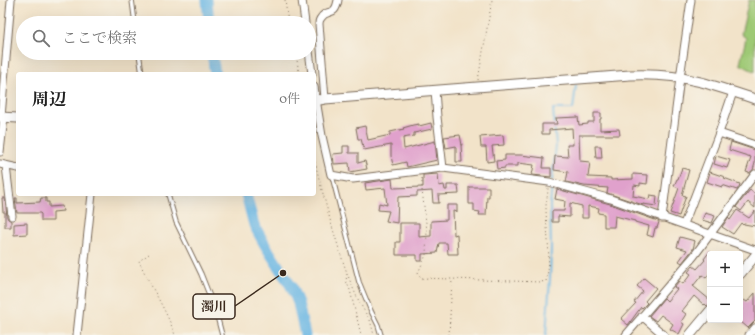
<!DOCTYPE html>
<html lang="ja">
<meta charset="utf-8">
<style>
body{margin:0;font-family:Vollkorn,"Noto Serif JP",serif;background:#f2f2f2;color:#222}
.controls{position:absolute;right:12px;bottom:12px;display:grid;overflow:hidden;border-radius:4px;box-shadow:0 4px 16px #0002}
.controls button{width:36px;height:36px;display:grid;place-items:center;padding:0;border:0;border-bottom:1px solid #e0e0e0;background:#fff;color:#222;font:20px sans-serif}
.list{margin:0;padding:0;list-style:none}
h2{display:flex;justify-content:space-between;align-items:center;height:52px;margin:0;padding:0 16px;font-size:17px}
h2 small{font-size:13px;font-weight:400;color:#767676}
.icon{flex:none;width:22px;height:22px;fill:none;stroke:currentColor;stroke-width:2;stroke-linecap:round;stroke-linejoin:round}
.map{position:relative;flex:none;width:755px;height:335px;overflow:hidden}
.search{position:absolute;background:#fff;box-shadow:0 4px 16px #0002;left:16px;top:16px;width:300px;height:44px;display:flex;align-items:center;gap:10px;box-sizing:border-box;padding:0 14px;border-radius:22px;color:#767676;font-size:15px}
.panel{position:absolute;background:#fff;box-shadow:0 4px 16px #0002;left:16px;top:72px;width:300px;height:124px;border-radius:4px}
.map>svg:first-child{display:block}
</style>
<div class="map">
<svg width="755" height="335" viewBox="0 0 755 335">
<rect width="100%" height="100%" fill="#f7f3e8"/>
<filter id="ink" filterUnits="userSpaceOnUse"><feTurbulence type="fractalNoise" baseFrequency=".025" numOctaves="2"/><feDisplacementMap in="SourceGraphic" scale="8" xChannelSelector="R" yChannelSelector="G"/><feConvolveMatrix kernelMatrix="1 2 1 2 8 2 1 2 1" color-interpolation-filters="sRGB"/></filter>
<filter id="wash" filterUnits="userSpaceOnUse"><feTurbulence type="fractalNoise" baseFrequency=".012" numOctaves="4" result="noise"/><feDisplacementMap in="SourceGraphic" scale="16" xChannelSelector="R" yChannelSelector="G"/><feGaussianBlur stdDeviation="0.9" result="paint"/><feColorMatrix in="noise" values="0 0 0 0 0 0 0 0 0 0 0 0 0 0 0 0 0 1.4 0 .05"/><feComposite in="paint" operator="in"/></filter>
<g filter="url(#wash)">
<rect width="100%" height="100%" fill="#f2e3c9"/>
<path fill="#9ec975" stroke="#6c7a4a" d="M749 0H755V72L740 64 746 38 741 34Z"/>
<g fill="none" stroke-linecap="round" stroke-linejoin="round">
<path stroke="#69b6e3" stroke-width="2" d="M552 180 556 146 553 109H573L576 85
M546 335 550 279 551 247 550 205 552 185"/>
<path stroke="#69b6e3" stroke-width="11" d="M207 0 209 23
M212 53 215 74
M246 194 254 225 265 245 291 286 298 303 305 335"/>
</g>
<g id="blocks">
<path fill="#e0a1cc" d="M594 113H601V119H600V130L619 129 620 135H579L580 161 590 162 588 177 611 178V180L633 179V174L648 175 647 184 640 183V186L634 185 633 196 649 199 650 195 657 196 656 206 643 204V205L607 193 608 188 584 186 566 182 568 172 554 170 555 156 568 157 567 145H573L572 128 549 130V134H542V124H557L556 118 578 117 579 125 588 124V122H594Z
M431 123 432 129 414 133V136L403 138 404 149 435 141 437 160 407 167 406 162 393 165 391 156V145L364 150 361 139H358L356 128 365 126 368 140 390 135V132L404 129 403 128 413 125 419 124V126Z
M460 135 462 145H461L462 162H456V146L446 148 444 137Z
M503 135 504 145 492 146 494 161 487 162 486 147H481L480 137Z
M731 142 755 150V163L753 170 749 173 746 172 751 157 729 150Z
M343 146H349V153H358V163L365 161 367 169 350 172 349 163 334 164 333 154 343 153Z
M595 146H601L602 158H596Z
M505 155H521L544 158 543 168H551V177L532 175 534 165 518 163V166H505V168L497 169 496 161 505 160Z
M716 156 730 160 727 168 714 164Z
M682 168 689 170 682 195 686 196 679 216 670 213 679 188 674 186 677 179H678Z
M710 172 725 177 724 178 740 184 739 187 737 190 722 185V187L707 182Z
M438 174 439 186 444 185 445 190H447V185H458L459 194 438 195 439 203H433L432 191 417 192V196L398 197 397 223 386 221 389 211 378 210 379 203 387 205 385 188 366 190 365 183 392 179 393 188 423 187V175Z
M469 187H489V197H487L486 215H479L480 212 474 211V204H469Z
M557 189 610 204 658 221 659 222 657 228H655L653 237 647 235 649 226 635 222V221L615 216 614 227H604V214L598 213 599 208 588 206V218H582V206L570 203V217L558 216V222H552V211H564L565 201 555 199Z
M750 190 755 194V208L748 202 741 211 736 207Z
M2 198H5L7 217 8 219 11 221V227H5V212H3Z
M15 198H17V203L40 202 41 198H46V202H49V207L62 206 63 211 53 212V221H41V214L40 213H17Z
M447 205H457V212L453 211 454 235 457 234 458 254H448L447 243H439L437 253 422 254V261H417V255H396V242H400V223H419V237L431 236V221L447 220Z
M737 210 749 218 755 211V226L744 224 743 225 741 223 733 234 722 227 728 218 730 220Z
M705 213 715 216 712 223 702 220Z
M27 223V234L14 235V224Z
M680 237 695 241 693 249 682 263 679 261 687 250 677 247Z
M710 251V273L706 278 702 275 693 286 710 300V305L707 306 705 304 704 305 694 296 682 311 686 314 681 322 684 324 679 334 670 329 673 324 661 315 656 321 649 316 664 298 667 301 677 289 674 287 679 281 683 284 691 274 688 272 693 266 697 269 705 260 704 259Z
M644 278 656 288 645 301 647 303 642 308 641 307 628 325 621 319 636 303 634 302 643 291 637 286Z
M755 293V321L748 328 740 321V312L743 308 740 305 744 300 747 302Z"/>
</g>
</g>
<g filter="url(#ink)">
<use href="#blocks" fill-opacity="0" stroke="#7b6b5a" stroke-width="1"/>
<g fill="none" stroke-linecap="round" stroke-linejoin="round">
<defs>
<path id="lane" d="M132 0 135 23
M139 53 142 74
M332 176 359 282 371 311 378 325 381 335
M168 194 176 222 201 274 216 312 222 335"/>
<path id="street" d="M302 0 305 23
M309 51 312 74
M314 87 322 136 331 175 353 179 443 168 549 182 611 199 755 250
M435 90 437 117 443 168
M325 99 319 24C319 22 319 20 321 18 327 8 335 18 338 0
M1 117 11 0
M719 133 755 145
M0 152 4 117
M0 164 18 168
M6 166 12 216
M662 218 680 78 691 0
M684 224 719 133 733 92
M642 316 664 335
M77 335 92 194
M626 335 694 256 755 174
M749 335 755 328"/>
<path id="secondary" d="M314 101 325 99 630 75C654 74 678 76 701 82 719 87 737 93 755 99
M0 117 18 118
M740 274 755 256
M690 335 710 311"/>
</defs>
<use href="#lane" stroke="#7b6b5a" stroke-width="5.5"/>
<use href="#street" stroke="#7b6b5a" stroke-width="9"/>
<use href="#secondary" stroke="#7b6b5a" stroke-width="11"/>
<path stroke="#7b6b5a" stroke-width="1" stroke-dasharray="1 3" stroke-linecap="butt" d="M285 0 288 23
M296 53 299 74
M478 80 492 0
M314 158C319 180 325 201 331 223 341 255 350 289 368 317
M422 178V190L427 231 426 255 418 273 421 278 541 282 546 281C552 259 546 230 546 207 546 201 548 195 548 188
M149 254 139 261C150 286 166 309 175 335
M347 274 346 281 350 290 361 335
M370 320 374 335
M449 335 452 279"/>
<use href="#lane" stroke="#fff" stroke-width="3.5"/>
<use href="#street" stroke="#fff" stroke-width="7"/>
<use href="#secondary" stroke="#fff" stroke-width="9"/>
</g>
</g>
<path fill="none" stroke="#3b2a1e" stroke-width="1.5" d="M283 273L235 306"/>
<circle fill="#3b2a1e" stroke="#f7f3e8" stroke-width="1.5" cx="283" cy="273" r="4"/>
<rect fill="#f7f3e8" stroke="#3b2a1e" stroke-width="1.5" x="193" y="294" width="42" height="25" rx="4"/>
<g font-size="13" text-anchor="middle" font-weight="bold" fill="#3b2a1e">
<text x="214" y="311">濁川</text>
</g>
</svg>
<div class="controls">
<button>+</button>
<button>−</button>
</div>
<div class="search"><svg class="icon" aria-label="search" viewBox="0 0 24 24"><circle cx="10" cy="10" r="6"/><path d="M15 15l6 6"/></svg>ここで検索</div>
<section class="panel">
<h2>周辺<small>0件</small></h2>
<ul class="list">
</ul>
</section>
</div>
